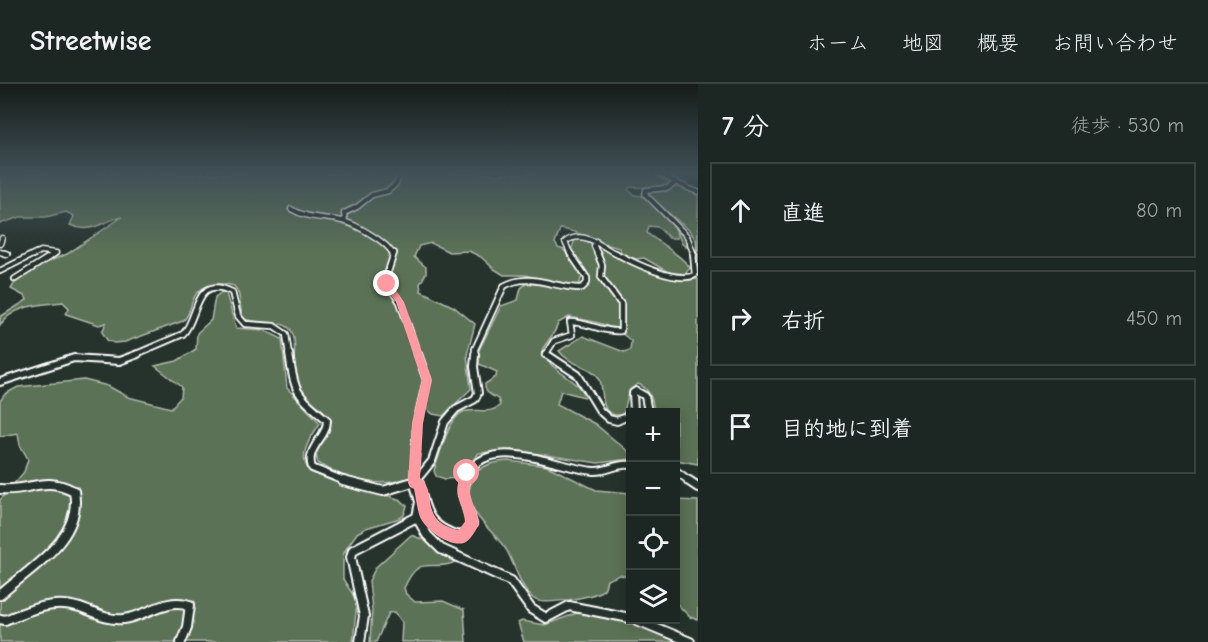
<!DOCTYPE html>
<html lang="ja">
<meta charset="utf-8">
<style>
body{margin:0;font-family:"Comic Neue","Klee One",sans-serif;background:#29322f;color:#f1f3f6}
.controls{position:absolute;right:18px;bottom:18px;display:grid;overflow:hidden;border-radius:0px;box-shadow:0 3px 15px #0003}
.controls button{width:54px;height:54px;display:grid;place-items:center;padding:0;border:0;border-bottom:2px solid #3a4340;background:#1c2622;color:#f1f3f6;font:30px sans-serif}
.stop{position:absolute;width:18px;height:18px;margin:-14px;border:4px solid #ff9aa2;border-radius:50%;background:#fff}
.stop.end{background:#ff9aa2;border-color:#fff;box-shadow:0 2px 6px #0008}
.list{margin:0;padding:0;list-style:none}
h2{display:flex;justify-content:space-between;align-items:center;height:78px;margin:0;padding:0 24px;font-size:26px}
h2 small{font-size:20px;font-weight:400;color:#a0a5a5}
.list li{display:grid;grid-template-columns:39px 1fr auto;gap:18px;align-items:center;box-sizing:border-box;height:96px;margin:0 12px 12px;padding:0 12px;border:2px solid #3a4340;border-radius:0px}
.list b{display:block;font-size:22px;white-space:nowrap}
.list em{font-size:20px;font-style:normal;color:#a0a5a5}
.icon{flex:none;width:33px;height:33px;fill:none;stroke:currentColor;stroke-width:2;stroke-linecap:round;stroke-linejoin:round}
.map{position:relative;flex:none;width:698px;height:558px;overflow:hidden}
header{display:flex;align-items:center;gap:36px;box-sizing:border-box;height:84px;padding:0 30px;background:#1c2622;border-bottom:2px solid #3a4340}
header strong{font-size:28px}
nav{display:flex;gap:33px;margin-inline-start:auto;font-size:21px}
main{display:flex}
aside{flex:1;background:#1c2622}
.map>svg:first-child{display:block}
</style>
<header>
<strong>Streetwise</strong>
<nav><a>ホーム</a><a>地図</a><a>概要</a><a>お問い合わせ</a></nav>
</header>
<main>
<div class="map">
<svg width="698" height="558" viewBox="0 0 698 558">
<rect width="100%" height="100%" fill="#26332d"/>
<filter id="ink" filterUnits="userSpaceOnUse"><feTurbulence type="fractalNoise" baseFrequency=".0167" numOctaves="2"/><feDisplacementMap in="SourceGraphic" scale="12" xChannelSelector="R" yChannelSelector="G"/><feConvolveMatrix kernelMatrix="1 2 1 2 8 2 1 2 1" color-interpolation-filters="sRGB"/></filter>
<g filter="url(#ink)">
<path fill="#5c7256" stroke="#aeb8aa" stroke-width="1.5" d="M0 90H655L670 101 658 104 630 103 628 106 635 111 642 112 684 147 691 165 682 160 676 145 677 154H669L658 143 649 142 647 149C658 158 684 173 690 184L685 190 668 188 644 174 636 175 622 170 619 164C599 160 582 147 560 145L555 159 558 164 564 166 582 192 579 201 571 203 525 191H504L494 185 481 173 469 167 449 168 431 159 419 162 414 173 426 183V189L420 200 421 207 454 223 475 240 467 271 471 305 443 332 433 330 424 323 420 325 413 392C384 406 345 396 318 379L315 368 331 338C325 323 308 318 299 305 285 285 307 246 281 240 269 237 256 239 244 235 238 225 243 212 234 202 219 197 199 200 193 216 189 225 190 231 183 237L125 258 114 259 107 256 102 248 106 239 99 241 66 230 69 224 63 218C40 221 15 220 0 241V233L27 216 26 213 11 205 17 195 40 181 67 170 122 133C103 136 93 151 70 141L74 132 66 128 46 133H20L0 140Z
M678 103 698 110V186L696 156 690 147 646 110 652 106Z
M582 155 654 187 686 196 698 195V380L676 376V328H654C653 317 650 304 638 300 627 309 626 317 624 330 596 337 606 306 599 294 591 281 570 282 559 267L583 252 624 268 630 266 631 257C614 240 592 237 569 233L558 239C556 249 547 257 542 266 550 288 573 292 586 310L585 313 561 307 557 320 595 340 630 369V375L598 379 513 366 479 369 457 394 445 395 436 392 434 387C439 373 449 333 463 328 476 323 489 332 500 321L498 315C491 311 484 309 485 300L496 293 497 288 479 280 478 268 501 222 518 216 521 204 526 200C544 197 580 215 590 199L571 166 575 156Z
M222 208 226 209 236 244 264 246 282 255 287 304 320 339C311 354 297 370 309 386L401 416 407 422 404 431 400 434 366 444 357 449 348 462 343 471V495L357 517 353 558H0V416L24 388 28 375 20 361 18 349 0 352V317L5 310 18 303 84 296 108 302 128 313 171 324 181 313 182 303 155 282 177 277 196 265 197 249 211 236 215 213Z
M508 377 547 382 596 406 630 409V493L620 491 607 496C606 499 606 502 604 505 597 513 542 522 534 515 520 503 515 482 507 467 492 443 457 426 473 394 479 381 494 378 508 377Z
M676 416 698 417V536L690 533 676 519Z
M411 451 424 456 456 478C429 489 420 468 404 504L406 510 415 518 443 517 464 526 466 558H401L402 538 395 528 389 529 376 558H370L372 526 369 497 376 483Z
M585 526C621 533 652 541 684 558H524L518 539 522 537 545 541Z"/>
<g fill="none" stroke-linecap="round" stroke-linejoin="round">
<defs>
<path id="minor-far3" d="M659 90C673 96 683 103 698 108
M674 100 668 104 646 106 645 110 687 152 694 171
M291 125C308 135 324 133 342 137 356 140 389 159 393 171
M345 138 344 129 357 123 372 111 388 107 396 100 400 90
M596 157 594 162 598 171
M0 160 2 154
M0 168 7 170
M33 171 41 167 56 169
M571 171 565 158C583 145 601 162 618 171"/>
<path id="minor-far2" d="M4 169 7 170
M394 169 385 197 400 218 418 271
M615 169C634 179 676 200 695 191L693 169
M0 187 36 169
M15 195 54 170
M134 271 183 250C199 234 194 189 232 208L238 232 245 240 274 242 286 250 289 271
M475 271V265L504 202C530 187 555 205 582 204L587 199V194L570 169
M545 271 554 257 572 251 570 238C588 238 603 249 621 247V220L601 193 602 181 597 169"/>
<path id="minor-far1" d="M289 270C295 311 296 309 327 336 327 355 305 363 312 384L347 398
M546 270 578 291 600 327 609 335 617 337 630 331
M0 298 74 274 119 277 138 270
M634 328 633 309 636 307 645 312 648 328
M676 387 691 398
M414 398 417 339 427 296 418 270
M415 398 432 377 445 338 456 325 475 315 478 309 474 283 475 270
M464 398C482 345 556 384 594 387 607 388 617 379 630 381"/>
<path id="minor" d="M343 397 383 407 416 397
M414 397 420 418 417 433 427 451 441 465 511 497 531 525 546 534 569 522 630 534
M689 397 698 403
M414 399 419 400C425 431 430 444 462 453L472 440 463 410 464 397
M0 405C31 408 43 391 74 407 83 455 31 483 0 511
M0 535 5 536C29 526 54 515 80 524 95 529 108 537 124 535 148 532 165 513 190 521L187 543 181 558
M637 536 690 558
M360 558 364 532 351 473 353 466 417 433"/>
</defs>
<use href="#minor-far3" stroke="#fff" stroke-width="7"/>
<use href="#minor-far2" stroke="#fff" stroke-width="8"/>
<use href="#minor-far1" stroke="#fff" stroke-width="10"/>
<use href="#minor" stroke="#fff" stroke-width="12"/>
<use href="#minor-far3" stroke="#26332d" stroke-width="4"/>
<use href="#minor-far2" stroke="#26332d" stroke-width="4.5"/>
<use href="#minor-far1" stroke="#26332d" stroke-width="6"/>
<use href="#minor" stroke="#26332d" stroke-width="8"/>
</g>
</g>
<linearGradient id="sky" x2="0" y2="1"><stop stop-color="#151c19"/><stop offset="0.53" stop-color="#415057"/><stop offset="1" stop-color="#415057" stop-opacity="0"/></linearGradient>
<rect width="698" height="169" fill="url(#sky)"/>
<path fill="#ff9aa2" d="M384 198H390L404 218 432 296 423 339 420 394C438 407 418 438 459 446L465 438C463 413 450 414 463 385L467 384 473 389C464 412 476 419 479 440 476 446 470 457 464 459 449 463 426 446 420 433 417 425 416 414 414 405L410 403 408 399 412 339 422 296 396 218 383 200Z"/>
</svg>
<div class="controls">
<button>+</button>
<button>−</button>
<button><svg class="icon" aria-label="locate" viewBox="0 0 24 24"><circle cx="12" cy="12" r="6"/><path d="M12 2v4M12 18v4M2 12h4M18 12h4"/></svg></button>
<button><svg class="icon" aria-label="layers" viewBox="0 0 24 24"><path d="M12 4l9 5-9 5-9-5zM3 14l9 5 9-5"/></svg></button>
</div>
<div class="stop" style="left:467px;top:389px"></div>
<div class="stop end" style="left:387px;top:200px"></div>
</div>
<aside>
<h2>7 分<small>徒歩 · 530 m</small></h2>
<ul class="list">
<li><svg class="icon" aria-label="ahead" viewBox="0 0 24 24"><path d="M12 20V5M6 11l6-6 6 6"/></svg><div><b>直進</b></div><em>80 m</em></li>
<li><svg class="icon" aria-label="right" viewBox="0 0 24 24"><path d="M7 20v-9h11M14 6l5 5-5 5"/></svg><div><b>右折</b></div><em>450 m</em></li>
<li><svg class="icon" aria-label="arrive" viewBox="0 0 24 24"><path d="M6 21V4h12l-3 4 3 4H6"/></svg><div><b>目的地に到着</b></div></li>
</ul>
</aside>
</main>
